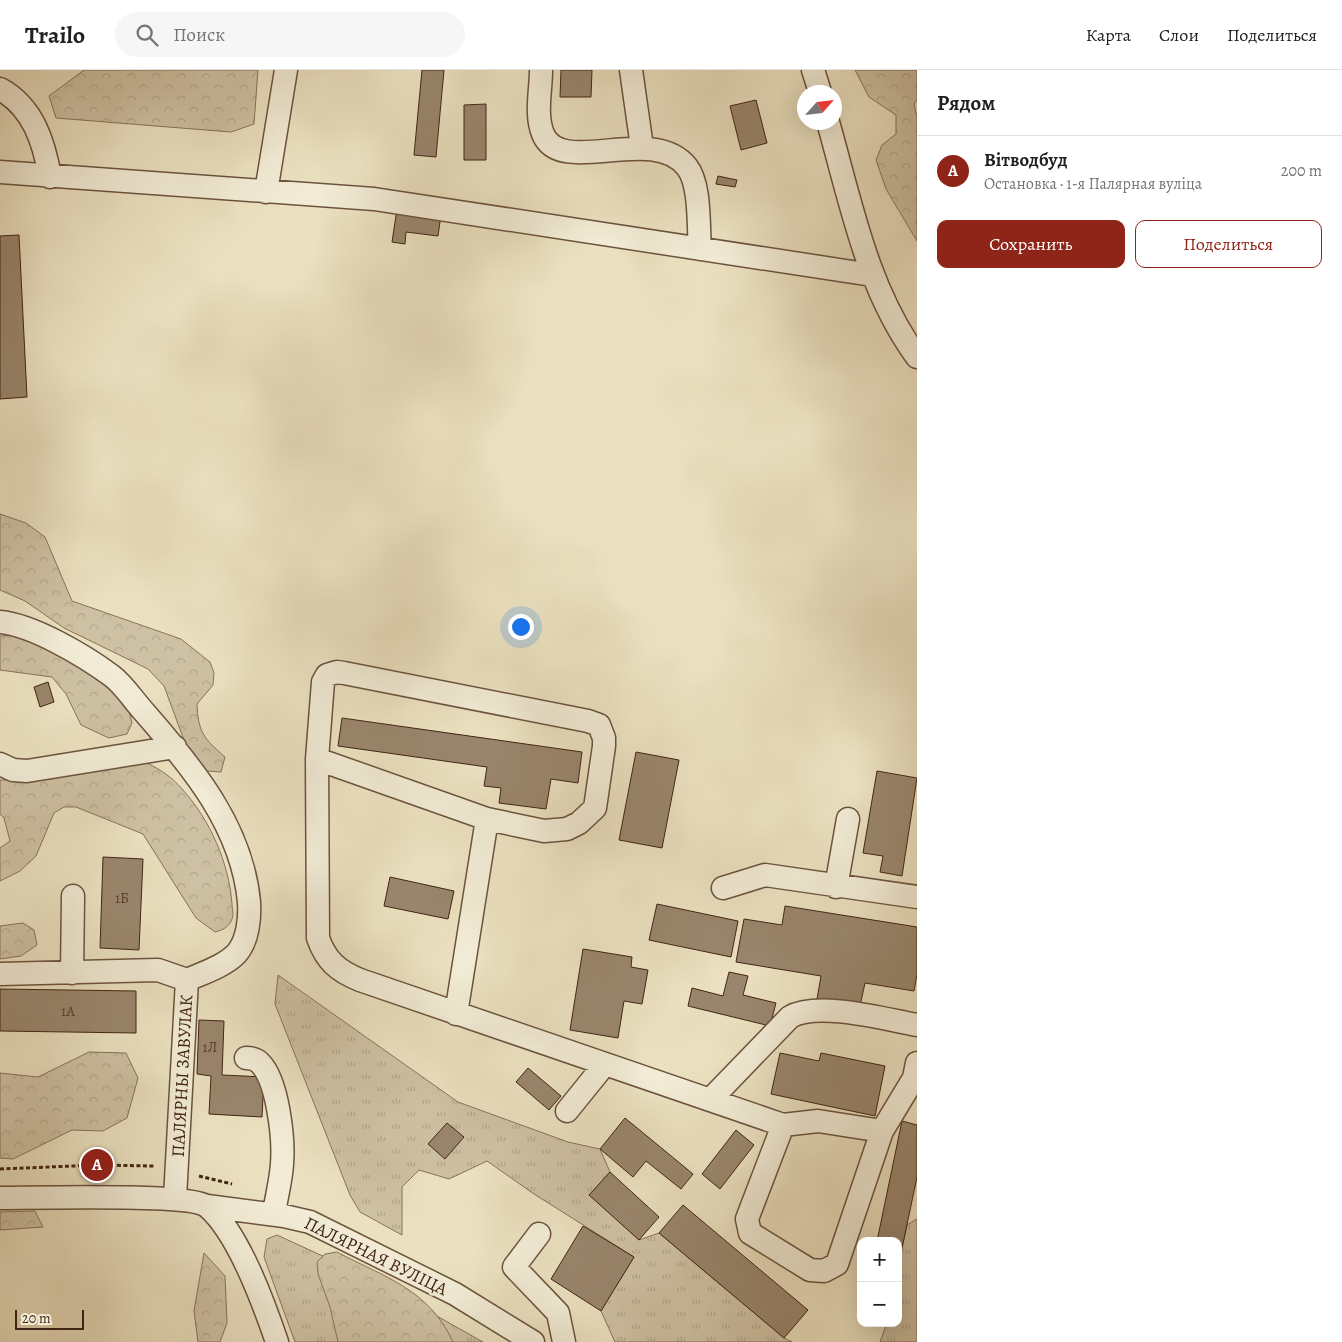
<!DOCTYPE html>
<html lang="ru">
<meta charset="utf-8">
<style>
body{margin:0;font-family:Alegreya,serif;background:#f6f6f6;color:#202124}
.controls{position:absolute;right:15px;bottom:15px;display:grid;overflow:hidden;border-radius:10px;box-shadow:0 5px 20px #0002}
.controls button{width:45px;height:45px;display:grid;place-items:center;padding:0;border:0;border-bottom:1px solid #e0e0e0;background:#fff;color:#202124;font:25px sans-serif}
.compass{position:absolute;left:797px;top:15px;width:45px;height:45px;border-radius:50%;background:#fff;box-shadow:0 5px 20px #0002;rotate:63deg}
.scale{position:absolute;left:15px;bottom:12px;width:69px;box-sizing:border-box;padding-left:5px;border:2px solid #412413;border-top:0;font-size:14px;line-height:18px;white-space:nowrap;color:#412413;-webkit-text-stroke:4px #f2ecd6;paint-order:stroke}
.you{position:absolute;left:520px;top:556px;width:18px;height:18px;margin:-12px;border:4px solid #fff;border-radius:50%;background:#1a73e8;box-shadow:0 0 0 8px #1a73e833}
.badge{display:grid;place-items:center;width:32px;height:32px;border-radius:50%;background:#8f2418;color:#fff;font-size:16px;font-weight:700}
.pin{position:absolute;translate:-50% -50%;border:2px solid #fff;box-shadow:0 1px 5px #0006}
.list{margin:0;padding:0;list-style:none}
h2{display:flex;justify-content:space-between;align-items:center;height:65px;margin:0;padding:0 20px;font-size:21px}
h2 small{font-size:16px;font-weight:400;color:#757577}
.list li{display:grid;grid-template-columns:32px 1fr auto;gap:15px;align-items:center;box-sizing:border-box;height:70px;padding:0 20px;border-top:1px solid #e0e0e0}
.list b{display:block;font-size:19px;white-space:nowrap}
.list p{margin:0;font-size:16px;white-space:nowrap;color:#757577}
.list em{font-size:16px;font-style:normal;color:#757577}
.actions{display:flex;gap:10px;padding:15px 20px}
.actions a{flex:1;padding:11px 0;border:1px solid #8f2418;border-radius:10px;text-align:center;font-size:18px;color:#8f2418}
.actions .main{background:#8f2418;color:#fff}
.icon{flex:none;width:28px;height:28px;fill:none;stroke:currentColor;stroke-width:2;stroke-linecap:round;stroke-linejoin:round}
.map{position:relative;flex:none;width:917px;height:1272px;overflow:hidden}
header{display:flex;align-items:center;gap:30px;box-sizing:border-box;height:70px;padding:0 25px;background:#fff;border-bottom:1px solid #e0e0e0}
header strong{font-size:24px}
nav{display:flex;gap:28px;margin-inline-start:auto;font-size:18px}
.search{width:350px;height:45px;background:#f6f6f6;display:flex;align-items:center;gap:12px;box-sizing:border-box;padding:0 18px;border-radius:28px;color:#757577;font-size:19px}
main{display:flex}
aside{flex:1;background:#fff}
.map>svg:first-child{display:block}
</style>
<header>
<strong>Trailo</strong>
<div class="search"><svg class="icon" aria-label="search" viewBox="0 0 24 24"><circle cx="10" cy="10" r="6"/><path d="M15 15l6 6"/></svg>Поиск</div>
<nav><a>Карта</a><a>Слои</a><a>Поделиться</a></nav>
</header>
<main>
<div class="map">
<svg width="917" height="1272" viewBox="0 0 917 1272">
<defs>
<pattern id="grass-tufts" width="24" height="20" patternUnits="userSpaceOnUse" patternTransform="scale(1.25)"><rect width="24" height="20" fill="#cec1a3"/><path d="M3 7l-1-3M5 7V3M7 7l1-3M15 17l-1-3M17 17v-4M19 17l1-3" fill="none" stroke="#b2a68b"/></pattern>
<pattern id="forest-crowns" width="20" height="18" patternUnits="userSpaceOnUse" patternTransform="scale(1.25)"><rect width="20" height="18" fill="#cec1a3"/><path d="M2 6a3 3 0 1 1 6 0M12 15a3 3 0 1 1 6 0" fill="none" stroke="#b2a68b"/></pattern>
</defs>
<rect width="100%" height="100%" fill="#ebe1c0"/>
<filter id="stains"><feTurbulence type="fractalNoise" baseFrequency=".004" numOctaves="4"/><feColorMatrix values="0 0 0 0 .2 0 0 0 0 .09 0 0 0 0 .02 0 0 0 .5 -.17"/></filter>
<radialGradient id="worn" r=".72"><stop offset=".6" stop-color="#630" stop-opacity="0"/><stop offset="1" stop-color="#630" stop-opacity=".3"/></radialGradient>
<path fill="url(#grass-tufts)" stroke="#88725b" d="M278 905 458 1032 568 1072 600 1079 610 1102 590 1125 639 1170 659 1163 784 1268 792 1272H615L601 1241 634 1187 534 1124 487 1091 449 1109 419 1100 402 1117V1165L360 1142 350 1125 275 934Z
M917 1149V1272H880L887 1253H898V1197L907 1155Z
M277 1165 364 1205 483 1272H295L264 1187 267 1169Z"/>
<path fill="url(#forest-crowns)" stroke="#88725b" d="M84 0H258L254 54 231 62 56 48 49 26Z
M855 0H917V30L914 34 917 48V171L886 119 876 90 882 75 896 64V45L869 27Z
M0 444 26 453 45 467 72 531 181 569 210 592 214 603 213 615 197 634C198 662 204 669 225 687L221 702 207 701 188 681 164 616 148 599 64 558 25 531 0 520Z
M19 565 77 592 107 613 129 641 132 653 127 664 109 668 81 655 66 624 52 607 0 600V566Z
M147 693C161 700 172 707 183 720 210 750 229 793 232 834 232 838 234 845 232 849 229 857 223 860 215 862L196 848 143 764 76 737H64L54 743 36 786 20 801 0 811V778L10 771 4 748 0 744V710H19Z
M23 853 34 860 37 875 21 886 0 889V856Z
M89 982 126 983 138 1008 127 1048 103 1061 72 1060 13 1089 0 1088V1003L38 1007Z
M35 1141 43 1157 0 1160V1142Z
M337 1182C384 1207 429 1219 453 1272H338L330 1237 318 1204 317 1192 325 1184Z
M204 1183 225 1206 227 1253 220 1272H198L194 1241Z"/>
<path fill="#99866d" stroke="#412413" d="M422 0H444L436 87 414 85Z
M561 0H592L591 27H560Z
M756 30 767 73 741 80 730 36Z
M486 34V90H464V35Z
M718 106 737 110 735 117 716 114Z
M397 139 441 145 438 166 406 162 405 174 392 172Z
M19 165 27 327 0 329V166Z
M48 612 54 632 40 637 34 617Z
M342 648 582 682 578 713 551 709 546 739 499 733 501 718 484 716 487 697 338 676Z
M636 682 679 690 662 778 619 770Z
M877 701 917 708 902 806 880 802 883 786 863 783Z
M103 787 143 789 139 880 100 878Z
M390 807 454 821 448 849 384 836Z
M657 834 738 851 731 887 649 870Z
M785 836 917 857V904L914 921 865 913 860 936 817 929 821 906 736 892 744 849 782 855Z
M583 879 632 887 631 897 648 900 642 934 624 931 618 968 570 960Z
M729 902 748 906 743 925 776 933 770 956 688 936 692 918 723 926Z
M0 919 136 921V963L0 961Z
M199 950 224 951 222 1005 264 1007 262 1047 209 1044 211 1006 197 1004Z
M780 983 819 991 821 983 885 996 875 1046 771 1024Z
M528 998 561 1026 549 1040 516 1012Z
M625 1048 693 1104 681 1119 646 1091 633 1107 600 1079Z
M902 1051 917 1055V1107L898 1197V1171H877Z
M447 1053 464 1067 445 1089 428 1074Z
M736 1060 754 1075 720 1119 702 1104Z
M610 1102 659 1147 639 1170 589 1125Z
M683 1135 808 1240 784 1268 659 1163Z
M583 1156 634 1187 601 1241 551 1209Z"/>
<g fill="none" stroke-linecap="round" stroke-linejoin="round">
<defs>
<path id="minor" d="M541 0C541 21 535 44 543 64 561 108 652 53 687 97 701 115 698 157 700 179
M631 0 642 77
M813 0 820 22
M0 19C33 37 44 72 50 107
M828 52C851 133 867 219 917 287
M0 102 374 129 872 205
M266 122 286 0
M0 552C33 555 85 586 112 606 124 615 134 631 145 643 193 698 242 757 249 832 250 848 248 870 237 883 225 896 203 903 187 910L175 1128
M317 689 487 749 456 944
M0 694 13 700 27 701 175 677
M487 749 544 761 567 759 579 753 595 738 604 676V668L599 655 588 651 344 603 337 602 327 605 323 612 317 689 318 868C326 891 338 901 360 910L783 1055
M836 817 848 749
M723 818 765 805 917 827
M72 903 73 826
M0 904 158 900 187 910
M246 988C252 988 256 989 260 993 278 1011 284 1069 282 1094 281 1111 276 1128 274 1144
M711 1029 790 947C818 931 884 949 917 955
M567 1041 605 994
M882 1061 818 1051 783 1055 747 1149 750 1163 810 1200 824 1201 837 1194 882 1061 914 1008 917 993
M0 1128C32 1128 192 1123 208 1137 239 1164 264 1234 277 1272
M207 1136 284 1146 310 1152 455 1224 533 1272
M539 1164 514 1197 558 1243 564 1272"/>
</defs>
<use href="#minor" stroke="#6c533e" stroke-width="25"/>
<path stroke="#412413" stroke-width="3" stroke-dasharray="4 2.5" stroke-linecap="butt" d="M0 1099 97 1095 154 1096
M199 1106 232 1114"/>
<use href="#minor" stroke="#f2ecd6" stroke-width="22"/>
</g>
<g text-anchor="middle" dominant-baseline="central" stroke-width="5" stroke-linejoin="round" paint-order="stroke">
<g font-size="15" fill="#573c2a">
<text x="122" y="828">1Б</text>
<text x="68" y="941">1А</text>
<text x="210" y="977">1Л</text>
</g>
<g font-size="18" fill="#412413" stroke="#f2ecd6">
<text transform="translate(182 1006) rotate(-87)">ПАЛЯРНЫ ЗАВУЛАК</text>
<text transform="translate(376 1186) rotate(26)">ПАЛЯРНАЯ ВУЛІЦА</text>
</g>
</g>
<rect width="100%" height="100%" filter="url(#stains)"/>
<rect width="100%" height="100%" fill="url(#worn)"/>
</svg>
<div class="controls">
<button>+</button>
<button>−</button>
</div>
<svg class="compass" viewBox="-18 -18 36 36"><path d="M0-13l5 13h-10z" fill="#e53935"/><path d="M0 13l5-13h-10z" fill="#757577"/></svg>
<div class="scale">20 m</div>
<div class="you"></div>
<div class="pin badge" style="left:97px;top:1095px">A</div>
</div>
<aside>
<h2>Рядом<small></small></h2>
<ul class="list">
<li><span class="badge">A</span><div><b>Вітводбуд</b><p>Остановка · 1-я Палярная вуліца</p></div><em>200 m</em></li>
</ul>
<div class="actions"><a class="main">Сохранить</a><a>Поделиться</a></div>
</aside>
</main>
